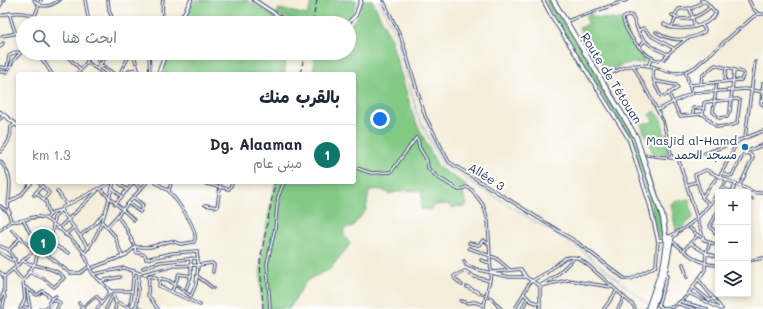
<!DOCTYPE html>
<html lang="ar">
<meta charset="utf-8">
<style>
body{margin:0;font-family:Mali,"Playpen Sans Arabic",sans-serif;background:#f6f6f7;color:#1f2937;direction:rtl}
.controls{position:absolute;right:12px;bottom:12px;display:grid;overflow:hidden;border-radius:4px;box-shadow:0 2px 6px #0003}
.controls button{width:36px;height:36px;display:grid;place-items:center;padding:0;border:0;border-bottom:1px solid #e0e1e3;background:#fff;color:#1f2937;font:20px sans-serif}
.you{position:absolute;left:380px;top:119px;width:14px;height:14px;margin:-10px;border:3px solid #fff;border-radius:50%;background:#1a73e8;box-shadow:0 0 0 6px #1a73e833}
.badge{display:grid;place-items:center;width:26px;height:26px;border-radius:50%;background:#0f766e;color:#fff;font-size:13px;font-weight:700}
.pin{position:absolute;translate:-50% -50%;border:2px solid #fff;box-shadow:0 1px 4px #0006}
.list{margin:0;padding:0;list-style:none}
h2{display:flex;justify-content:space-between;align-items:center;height:52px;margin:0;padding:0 16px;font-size:17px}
h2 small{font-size:13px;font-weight:400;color:#747a83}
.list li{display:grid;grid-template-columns:26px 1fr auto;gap:12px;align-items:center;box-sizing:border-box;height:60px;padding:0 16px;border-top:1px solid #e0e1e3}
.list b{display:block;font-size:15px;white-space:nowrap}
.list p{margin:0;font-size:13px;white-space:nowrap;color:#747a83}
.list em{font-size:13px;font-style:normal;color:#747a83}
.icon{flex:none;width:22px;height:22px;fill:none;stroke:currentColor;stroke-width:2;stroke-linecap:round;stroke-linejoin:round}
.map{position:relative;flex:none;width:763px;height:309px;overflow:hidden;direction:ltr}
.search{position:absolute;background:#fff;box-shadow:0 2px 6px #0003;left:16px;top:16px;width:340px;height:44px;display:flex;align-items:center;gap:10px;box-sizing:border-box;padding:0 14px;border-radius:22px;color:#747a83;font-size:15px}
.panel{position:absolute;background:#fff;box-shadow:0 2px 6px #0003;left:16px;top:72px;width:340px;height:112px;border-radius:4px;direction:rtl}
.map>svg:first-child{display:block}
</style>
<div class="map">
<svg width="763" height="309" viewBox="0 0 763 309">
<rect width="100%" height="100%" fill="#fff"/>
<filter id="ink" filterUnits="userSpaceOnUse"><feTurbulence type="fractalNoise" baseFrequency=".025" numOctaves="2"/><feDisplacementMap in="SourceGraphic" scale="8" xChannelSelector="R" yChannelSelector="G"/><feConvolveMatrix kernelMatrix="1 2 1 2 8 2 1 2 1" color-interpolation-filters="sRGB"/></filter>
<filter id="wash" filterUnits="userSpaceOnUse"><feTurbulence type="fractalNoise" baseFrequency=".012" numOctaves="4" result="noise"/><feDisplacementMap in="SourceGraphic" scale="16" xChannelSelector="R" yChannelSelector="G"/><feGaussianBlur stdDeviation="0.9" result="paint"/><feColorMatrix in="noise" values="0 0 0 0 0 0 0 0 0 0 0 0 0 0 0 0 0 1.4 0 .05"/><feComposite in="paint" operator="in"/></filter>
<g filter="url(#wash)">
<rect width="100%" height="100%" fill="#f4edd9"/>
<path fill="#82c984" stroke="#4e7c71" d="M195 0H247L284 23H182Z
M313 0H357L352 15 344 23H303L276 14 279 9 307 15Z
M363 0H372L390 37 414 118 438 167 466 185 463 194 467 204 465 207 457 206 453 208 447 204 434 205 431 210 421 209 422 191 404 190 389 194C382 189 377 188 369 191L366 210 352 227 344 228V235L350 244 330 269 307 280 289 309H263C255 267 267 223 276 182H354V74H312L314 68 315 53H349V27L359 14Z
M545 0H551L557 13C580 49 605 84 626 121 643 151 659 203 664 238H658L649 198 631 140 554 18Z
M591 13 593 17 596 16V18L621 20 630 37 629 40 636 51 640 52 645 62 624 64 606 72 579 28 589 24 585 16Z
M169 53H288L285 59V74H159Z
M655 111 662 122 668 154H653L641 124 654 122 649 115Z
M689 199 693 218 679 230 676 231 671 204 679 200Z"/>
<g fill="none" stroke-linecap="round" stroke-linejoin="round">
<path stroke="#6ca4db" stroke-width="1" d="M379 0 396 35 418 116 442 164 580 249 648 304"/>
</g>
</g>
<g filter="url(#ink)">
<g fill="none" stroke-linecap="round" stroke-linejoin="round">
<defs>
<path id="street" d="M34 0C41 10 51 6 60 0
M85 0 89 23
M108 0 109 10 114 23
M383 0 401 37 425 116 449 162 578 243 625 279H631L656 266
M749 0 753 9 758 13
M0 6 4 0
M690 9 695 27
M9 13 15 32
M672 15C683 24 701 16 710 7
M0 16C15 10 32 12 44 23
M674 16 679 9 693 8 704 1
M32 17 33 23
M34 18 41 0
M567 21 627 0
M44 22 51 20 66 23
M91 23 95 20 100 23
M162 23C164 16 161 9 163 0
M664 24C678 33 707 28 716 13L706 2 701 0
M671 28 676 18
M638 31 643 28 653 37 673 48
M656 32C672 43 688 41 704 32L705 30 702 25
M2 36 23 32
M0 47 3 43
M639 47 645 40
M38 53 52 74
M64 53 81 70 77 74
M149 53 150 74
M95 54 99 63 114 74
M668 54C655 49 644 43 638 31 636 26 635 21 632 16L629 15 623 18C624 32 647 63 663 60L670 52 685 40
M134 55 139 74
M87 62 104 74
M633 65 663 121 672 158
M648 65 653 58
M0 67 7 68 9 56 16 52 20 53
M654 68C651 78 656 87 661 96H664L678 88 676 85 654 81
M81 69 87 62V53
M97 69 109 53
M0 72H7L13 61 23 50
M686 73 691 91 694 93 746 89 763 92
M124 74 121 71 128 58 134 54
M126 74 130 70 138 69
M604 77C616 71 627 64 642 65 664 66 671 81 695 67L753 17 758 14H763
M725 80 726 68
M717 82 713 112 719 118 727 117 730 111 734 70
M763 83 761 103 763 105
M690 85 741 80 744 74 742 72 715 65 702 76 701 84
M669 94 680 116 703 114 717 127 733 125 737 123 740 101 738 99 706 102 704 103 703 114
M657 110 692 93
M693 115V108H703
M0 119 5 115
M745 138 755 62
M0 152C8 145 11 138 11 127L16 124
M647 155 672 158 696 157 763 131
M678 158 704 240
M0 161C20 184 2 198 11 221 22 224 34 213 44 218 51 221 80 245 83 252 87 258 89 268 93 274 101 283 120 295 115 309
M354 167 371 173 391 172 416 138 418 140 419 147 427 160 428 168 437 177 457 189 460 190 466 187 472 190 483 205 488 220 491 275 483 309
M722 173 729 176 732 175 745 152 763 145
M720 176 738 140
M38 182 49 193 44 199
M118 182 127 190
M134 182 141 190
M155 182 169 191 171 182
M206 184 229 189 233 182
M686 185 696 182
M740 185 753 158 751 155 745 152
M112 188 122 197
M723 188 732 192
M100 189 134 220
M57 191 67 205
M36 192 46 202 49 214
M719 192 727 180 756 193 763 192
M732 192 736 183
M34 195 42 186
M702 197 718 176
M748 198 752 199
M10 202 21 195 32 182
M115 204 134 182
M129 204 140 212 143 205 134 198
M709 204 702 197 695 175 706 170 727 180
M205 205 217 207 221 182
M0 206 10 213
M718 211 710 226 718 237
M118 217 126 228 135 247H150L171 241 181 244 194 242C201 231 177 201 169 191
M46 219 53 212 61 210 89 248
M24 221 30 233
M102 222 106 226H108L147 182
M107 227 115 236 122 256
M689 227C697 236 705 242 718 245
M58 229 97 191
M0 230 11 221
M12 230 34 250
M65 235 74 227
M80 236 95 224 103 214
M670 236C694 224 702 215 718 193
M671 239 677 234
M671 240C684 251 700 266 718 265
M46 241 69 253
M469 243 479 245 483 240 489 244
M690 243 706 253 718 257
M0 246 9 250 17 266
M469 248 496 258 509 269
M40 249 70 273H80L90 266
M9 250 21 237
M684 250 697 236
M0 253 11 260 15 259
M84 253C102 233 106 207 114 182
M481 260 490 263
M23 261C34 267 57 267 64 278L54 287 43 278 28 272
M464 261 466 265 479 270 509 277H526L540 286 568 280 611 287
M748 261 763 258
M683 264 687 277
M656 266 658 240
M92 268 126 255 135 247 136 252 145 255 146 259 173 253 197 251 198 265 212 263 214 265 213 272
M143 268 160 262 198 258
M13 269 23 281 35 263 41 243
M0 272 4 277
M493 272 521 269 526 277
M140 273 149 276 148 295 158 309
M94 274 124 268 139 273 137 304 134 309
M143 274 174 266 198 265 196 284 191 296 168 280 149 276
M664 275 667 276 658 305 662 308 673 307 686 297 705 270 706 253 710 243
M197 276 213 288
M160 278 159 286 200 305
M698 279 722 309
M101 281 120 277
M462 285 455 279 454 276 465 271 475 277 490 281
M25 287 37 295 43 291 52 299 56 296
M467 287 491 298 501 309
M693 287 709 300 715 299
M186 289 191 276V258
M109 291H131
M172 291 179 274 191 276
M689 293 721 309
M524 294 531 301 540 304
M52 299 49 302 50 305 55 300 60 303 57 309
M0 300 4 292V277L52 235 54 218 63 207 112 182
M115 301 132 309
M461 301 468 303 474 302 484 305
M682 302 707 309
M79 303 83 309
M679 304 695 309
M22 306 30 309 27 290
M128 307 131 301 134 270
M2 309 5 297 4 294
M20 309 25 299 23 281
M40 309 47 308 50 305
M81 309 96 296 102 302
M97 309 110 292
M106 309 112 297
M137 309 138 307 142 309
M270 309 267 264 275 228 278 197 284 182
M515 309 530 282 546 273 565 258 571 257 578 258 588 265 633 305 635 309
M522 309 527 299
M540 309V286L556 276 575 257
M604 309 616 292
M618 309 624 298"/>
<path id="secondary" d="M254 0 283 19 298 23
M543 0 551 15 629 139 650 205 658 240H661
M179 23 191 0
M348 23 356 15 361 0
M158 74 166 53
M0 112 18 126"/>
<path id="highway" d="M553 0 636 137 663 218 666 240 670 242
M648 309 664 263 667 242
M652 309 666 267 671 239 669 237"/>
</defs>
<use href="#street" stroke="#3c4c70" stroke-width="3.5"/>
<use href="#secondary" stroke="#3c4c70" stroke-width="4.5"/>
<use href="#highway" stroke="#3c4c70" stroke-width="6"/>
<use href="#street" stroke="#fff" stroke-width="1.5"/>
<use href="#secondary" stroke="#fff" stroke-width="2.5"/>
<use href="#highway" stroke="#fff" stroke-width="4"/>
<path stroke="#1b2f5e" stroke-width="1" stroke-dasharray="6 3" stroke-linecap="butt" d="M312 23 317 0
M300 74 305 53
M263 309 260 261 275 182"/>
</g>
</g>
<circle fill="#1f6fb2" stroke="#fff" stroke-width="1.5" cx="745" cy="147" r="4"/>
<g text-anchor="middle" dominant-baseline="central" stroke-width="4" stroke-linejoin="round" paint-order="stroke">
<g font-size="12" fill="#1b2f5e" stroke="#fff">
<text transform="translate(612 78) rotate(58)">Route de Tétouan</text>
<text transform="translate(487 176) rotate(32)">Allée 3</text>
</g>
<g font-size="12" fill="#1b2f5e" stroke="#fff" text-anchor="end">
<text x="737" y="140">Masjid al-Hamd<tspan x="737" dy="14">مسجد الحمد</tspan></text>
</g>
</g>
</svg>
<div class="controls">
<button>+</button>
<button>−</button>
<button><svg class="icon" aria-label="layers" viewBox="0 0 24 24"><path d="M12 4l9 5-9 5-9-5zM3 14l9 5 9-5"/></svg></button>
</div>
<div class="you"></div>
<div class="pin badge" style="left:43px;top:242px">1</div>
<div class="search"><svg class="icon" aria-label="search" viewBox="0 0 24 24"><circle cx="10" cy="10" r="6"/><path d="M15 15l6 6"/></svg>ابحث هنا</div>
<section class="panel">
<h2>بالقرب منك<small></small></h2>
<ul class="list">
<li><span class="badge">1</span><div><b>Dg. Alaaman</b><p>مبنى عام</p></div><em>1.3 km</em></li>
</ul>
</section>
</div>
